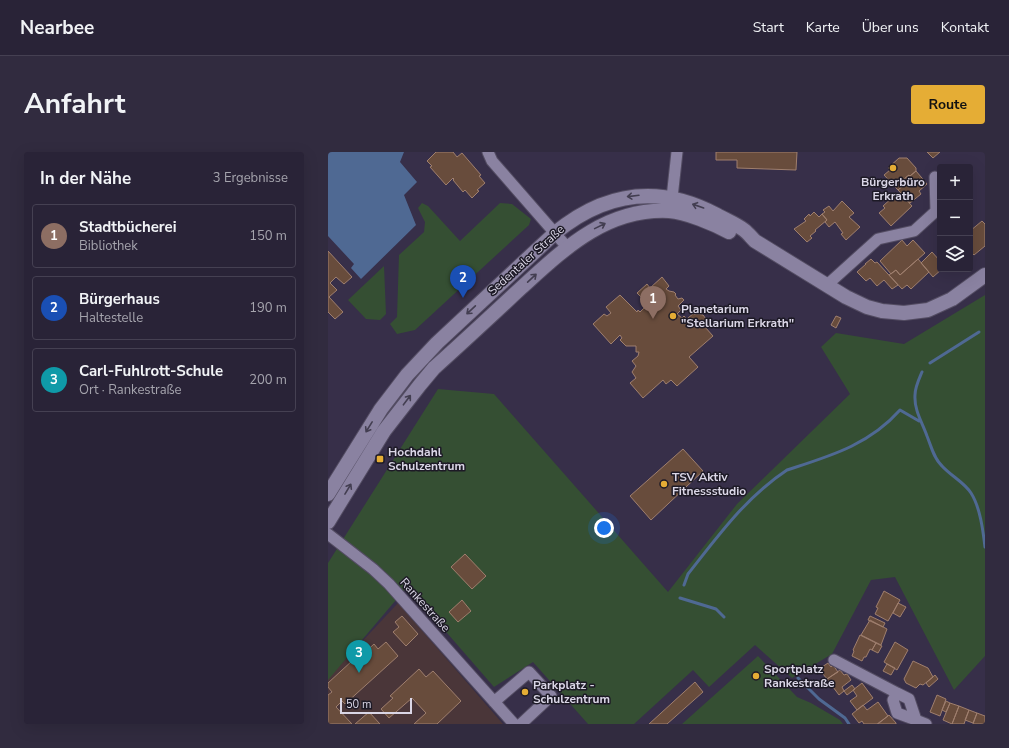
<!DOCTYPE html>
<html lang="de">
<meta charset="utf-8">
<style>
body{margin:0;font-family:"Nunito Sans",sans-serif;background:#312b3f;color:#f1f3f6}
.controls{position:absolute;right:12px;top:12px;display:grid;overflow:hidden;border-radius:4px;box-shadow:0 4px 16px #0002}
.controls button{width:36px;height:36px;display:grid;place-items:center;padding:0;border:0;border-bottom:1px solid #454052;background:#292337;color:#f1f3f6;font:20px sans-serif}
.scale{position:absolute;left:12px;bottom:10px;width:72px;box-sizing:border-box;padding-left:4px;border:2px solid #dad6e6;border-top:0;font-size:11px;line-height:14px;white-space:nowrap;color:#dad6e6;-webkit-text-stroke:3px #1d1a26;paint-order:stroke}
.you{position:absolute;left:276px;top:376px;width:14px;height:14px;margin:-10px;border:3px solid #fff;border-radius:50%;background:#1a73e8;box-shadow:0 0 0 6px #1a73e833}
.badge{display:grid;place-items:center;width:26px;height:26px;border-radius:50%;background:#e5ad35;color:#fff;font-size:13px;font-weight:700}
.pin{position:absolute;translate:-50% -33px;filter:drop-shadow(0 1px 2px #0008)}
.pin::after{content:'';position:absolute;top:21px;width:14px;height:12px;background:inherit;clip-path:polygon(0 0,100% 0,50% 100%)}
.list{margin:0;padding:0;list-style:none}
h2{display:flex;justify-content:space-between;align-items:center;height:52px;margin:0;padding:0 16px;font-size:17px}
h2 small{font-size:13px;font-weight:400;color:#a5a4ad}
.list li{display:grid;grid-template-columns:26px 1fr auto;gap:12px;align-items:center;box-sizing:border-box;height:64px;margin:0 8px 8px;padding:0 8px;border:1px solid #454052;border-radius:4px}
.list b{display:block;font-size:15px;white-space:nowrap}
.list p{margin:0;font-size:13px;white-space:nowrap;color:#a5a4ad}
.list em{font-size:13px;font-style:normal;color:#a5a4ad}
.icon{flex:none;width:22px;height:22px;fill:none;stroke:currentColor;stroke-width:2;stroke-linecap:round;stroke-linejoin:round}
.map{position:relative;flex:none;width:657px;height:572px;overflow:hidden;border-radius:4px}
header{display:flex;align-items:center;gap:24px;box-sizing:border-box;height:56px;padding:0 20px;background:#292337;border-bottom:1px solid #454052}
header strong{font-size:19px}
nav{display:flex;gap:22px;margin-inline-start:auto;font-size:14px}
.intro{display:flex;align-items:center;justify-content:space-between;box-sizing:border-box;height:96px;padding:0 24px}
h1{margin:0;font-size:28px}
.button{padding:10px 18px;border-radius:4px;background:#e5ad35;color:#111;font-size:14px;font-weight:700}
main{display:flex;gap:24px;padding:0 24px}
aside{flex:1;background:#292337;border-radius:4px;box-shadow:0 4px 16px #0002}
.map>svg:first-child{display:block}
</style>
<header>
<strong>Nearbee</strong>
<nav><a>Start</a><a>Karte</a><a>Über uns</a><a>Kontakt</a></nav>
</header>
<div class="intro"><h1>Anfahrt</h1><a class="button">Route</a></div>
<main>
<aside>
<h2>In der Nähe<small>3 Ergebnisse</small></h2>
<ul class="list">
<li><span class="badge" style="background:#8d6e63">1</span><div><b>Stadtbücherei</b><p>Bibliothek</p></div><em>150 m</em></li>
<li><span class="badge" style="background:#1a4fb4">2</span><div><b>Bürgerhaus</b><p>Haltestelle</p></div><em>190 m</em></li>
<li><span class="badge" style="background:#0f9aa8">3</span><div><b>Carl-Fuhlrott-Schule</b><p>Ort · Rankestraße</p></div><em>200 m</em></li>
</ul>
</aside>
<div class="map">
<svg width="657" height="572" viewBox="0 0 657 572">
<rect width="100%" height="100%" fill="#372f49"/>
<path fill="#4a3639" d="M70 451 175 572H0V526Z"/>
<path fill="#354f33" d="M94 51 100 54 132 89 172 51 184 52 203 67 201 73 87 178 69 182 62 172 69 165 71 103 96 80 97 70 90 56Z
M56 114 58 162 52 168 38 167 20 148Z
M657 143V504L626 538 567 425 543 428 504 502 464 526 427 493 381 535 365 518 306 572H260L205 510 166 535 79 435 0 528V411L110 237 166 242 340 440 409 352 522 242 493 195 508 181 576 192Z
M430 504 469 545 483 551 512 568 515 572H354Z"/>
<path fill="#4f6993" d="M0 0H76L72 10 89 30 76 43 88 73 33 127 23 116 26 112 0 84Z"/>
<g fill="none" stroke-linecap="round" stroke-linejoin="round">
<path stroke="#4f6993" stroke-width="3" d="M602 211 651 180
M594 220C591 227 587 235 587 243 586 258 594 270 599 284 603 294 606 307 614 314 623 324 636 330 643 341 652 355 655 378 657 395
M356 433 360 422C390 384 418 345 459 318 502 304 541 293 572 258L591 269
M352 446 388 457 396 465
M470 526 491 547 517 566 521 572"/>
</g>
<path fill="#684c3c" stroke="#9f7f6e" d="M108 0H125L129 5 134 1 153 23 151 24 157 31 149 38 151 39 144 46 137 38 135 40 125 28 126 27 125 26 118 33 102 15 104 14 99 9Z
M388 0H469L468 18 409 16V8H388Z
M599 0H612L605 6Z
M571 6H579L588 16V19L582 24 581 23 576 27 579 30 570 38 556 23 562 18 560 16Z
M588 19 599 32 591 39 593 42 582 51 570 38 579 30 576 27 581 23 582 24Z
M572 41 584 54 563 74 551 61 557 56 555 54 566 44 567 46Z
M514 49 526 61 521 65 532 75 518 88 513 82 515 81 507 70 501 75 497 70 499 68 494 62 497 60 495 58 501 54 505 59Z
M486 60 491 65 494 62 499 68 487 78 488 79 482 84 484 86 479 90 466 77 478 69 476 67 481 62 482 64Z
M654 69 657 72V94L646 103 642 99V79Z
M574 88 579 94 585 88 597 101 572 123 568 118 563 122 552 109Z
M0 99 24 125 16 132 8 125 2 131 9 138 1 145 15 160 7 167 0 160Z
M604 100 612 109V117H614L605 125 593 111Z
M543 107 547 111 549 110 570 133 564 137 556 128 549 134 542 126 538 129 529 120 538 112H537Z
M590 107 601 120 583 137 579 133 574 137 561 123 568 118 572 123Z
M334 125 341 134 338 137 341 139 346 140 348 142 347 143 350 147 354 146 356 148 350 154 353 158 349 162 354 166 356 164 361 169 362 168 360 166 366 161 367 163 368 162 375 163 381 171 377 175 385 184 361 205 370 215 349 234 343 228 338 232 335 228 315 246 302 231 308 226 304 220 308 214 304 209 310 204 311 200H308V194H298L292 188 294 186 292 183 283 192 265 172 276 162 279 164 283 161 278 155 292 143 309 160 310 158 312 160 316 156 314 153 315 147 309 141 319 132 322 136Z
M508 164 513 166 508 176 503 173Z
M355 297 375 319 323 368 302 344Z
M137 402 158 424 144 437 123 415Z
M556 439 572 448 560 469 547 462 550 456 548 455Z
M134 448 143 459 130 470 121 460Z
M570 451 578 455 572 465 565 461Z
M74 464 90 482 78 494 65 480 71 475 67 470Z
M542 464 557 471 555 475 540 468Z
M542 468 559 477 553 493 533 483Z
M532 483 548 491 544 498 542 497 538 505H536L534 509 524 504 526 499 525 498Z
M58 490 70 504 17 552 14 549 8 555 24 572H0V543L4 540 0 535V531L25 508 28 511 35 504 34 503 46 492 50 497Z
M567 490 580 498 569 518 556 510Z
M548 491 554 494 550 501 544 498Z
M585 509 600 516 605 525 595 533 592 532 588 536 578 531 576 527Z
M500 511 503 515 505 513 510 520 499 527 491 517Z
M559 512 567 516 563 523 555 519Z
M91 517 98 525 105 519 133 549 109 572H86L98 561 84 546 61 566 53 557 65 546 62 544Z
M512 518 516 523 519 522 523 528 514 535 516 539 511 543 499 527Z
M607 523 610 527 601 535 598 531Z
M367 530 375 540 339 572H321Z
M534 531 545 546 529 558 522 549 529 544 525 538Z
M524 533 527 537 519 543 516 539Z
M609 543 618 547 612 564 602 560Z
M618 549 622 551 618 560 614 558Z
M550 550 560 564 549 572H536L534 569 531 571 524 562 535 553 539 558Z
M622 551 631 554 624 572 615 568Z
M631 554 641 558 636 572H624Z
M641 558 649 561 645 571 637 568Z
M41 560 52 572H27Z
M649 561 657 564V572H645Z
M561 563 568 571V572H550Z"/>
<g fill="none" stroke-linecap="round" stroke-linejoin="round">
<defs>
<path id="minor" d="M160 0 164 9 239 95
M344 46 349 0
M499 133 550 87 586 79 608 59 607 25
M0 382 45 417 61 432 186 572
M506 508 569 541 565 548 569 561 588 568
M569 541 581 547 588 568 598 572
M166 550 201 520 223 544 193 572"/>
<path id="tertiary" d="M0 342 53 257 79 223 109 191 227 81C277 40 331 32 389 63 398 68 408 72 416 78 420 81 423 85 427 89L518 145 539 155 554 159 576 161 600 158 624 147 657 123
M0 370 56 279 91 234 106 216C135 190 164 163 193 136 236 97 278 56 341 59 358 60 386 72 401 80"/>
</defs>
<use href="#minor" stroke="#534c62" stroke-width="13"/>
<use href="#tertiary" stroke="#534c62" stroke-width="16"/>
<use href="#minor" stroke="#8a82a1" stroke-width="11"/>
<use href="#tertiary" stroke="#8a82a1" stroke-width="14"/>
</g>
<defs><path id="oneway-shaft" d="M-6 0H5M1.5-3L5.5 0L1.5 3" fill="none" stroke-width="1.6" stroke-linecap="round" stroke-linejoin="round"/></defs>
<g stroke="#433e51">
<use href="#oneway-shaft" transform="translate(305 44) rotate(173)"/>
<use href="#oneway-shaft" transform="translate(370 54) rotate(-161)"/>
<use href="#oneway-shaft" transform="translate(272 74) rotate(-26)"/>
<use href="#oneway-shaft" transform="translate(204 126) rotate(-43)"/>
<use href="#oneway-shaft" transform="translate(143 158) rotate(137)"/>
<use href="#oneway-shaft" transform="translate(79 248) rotate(-53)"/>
<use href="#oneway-shaft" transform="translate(41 275) rotate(122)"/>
<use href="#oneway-shaft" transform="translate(20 337) rotate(-59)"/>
</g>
<g fill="#e5ad35" stroke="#1d1a26" stroke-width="1.5">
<circle cx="565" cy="16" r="4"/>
<circle cx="345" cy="164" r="4"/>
<rect x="48" y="303" width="8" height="8" rx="2"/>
<circle cx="336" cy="332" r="4"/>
<circle cx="428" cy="524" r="4"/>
<circle cx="197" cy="540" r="4"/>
</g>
<g text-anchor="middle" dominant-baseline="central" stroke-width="3" stroke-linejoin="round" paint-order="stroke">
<g font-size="12" font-weight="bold" fill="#dad6e6" stroke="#1d1a26" text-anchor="start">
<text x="565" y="30" text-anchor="middle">Bürgerbüro<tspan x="565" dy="14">Erkrath</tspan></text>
<text x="353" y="157">Planetarium<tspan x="353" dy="14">"Stellarium Erkrath"</tspan></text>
<text x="60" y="300">Hochdahl<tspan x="60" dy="14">Schulzentrum</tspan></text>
<text x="344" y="325">TSV Aktiv<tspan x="344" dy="14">Fitnessstudio</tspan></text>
<text x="436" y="517">Sportplatz<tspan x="436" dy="14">Rankestraße</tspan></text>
<text x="205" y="533">Parkplatz -<tspan x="205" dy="14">Schulzentrum</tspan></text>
</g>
<g font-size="12" fill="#dad6e6" stroke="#1d1a26">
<text transform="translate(198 108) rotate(-42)">Sedentaler Straße</text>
<text transform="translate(97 453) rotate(48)">Rankestraße</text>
</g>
</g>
</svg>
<div class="controls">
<button>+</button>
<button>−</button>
<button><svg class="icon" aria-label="layers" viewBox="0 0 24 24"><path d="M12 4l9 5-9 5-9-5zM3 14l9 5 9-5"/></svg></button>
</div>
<div class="scale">50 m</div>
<div class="you"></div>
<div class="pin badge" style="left:325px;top:167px;background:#8d6e63">1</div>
<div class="pin badge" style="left:135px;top:146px;background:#1a4fb4">2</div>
<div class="pin badge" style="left:31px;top:521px;background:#0f9aa8">3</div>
</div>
</main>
